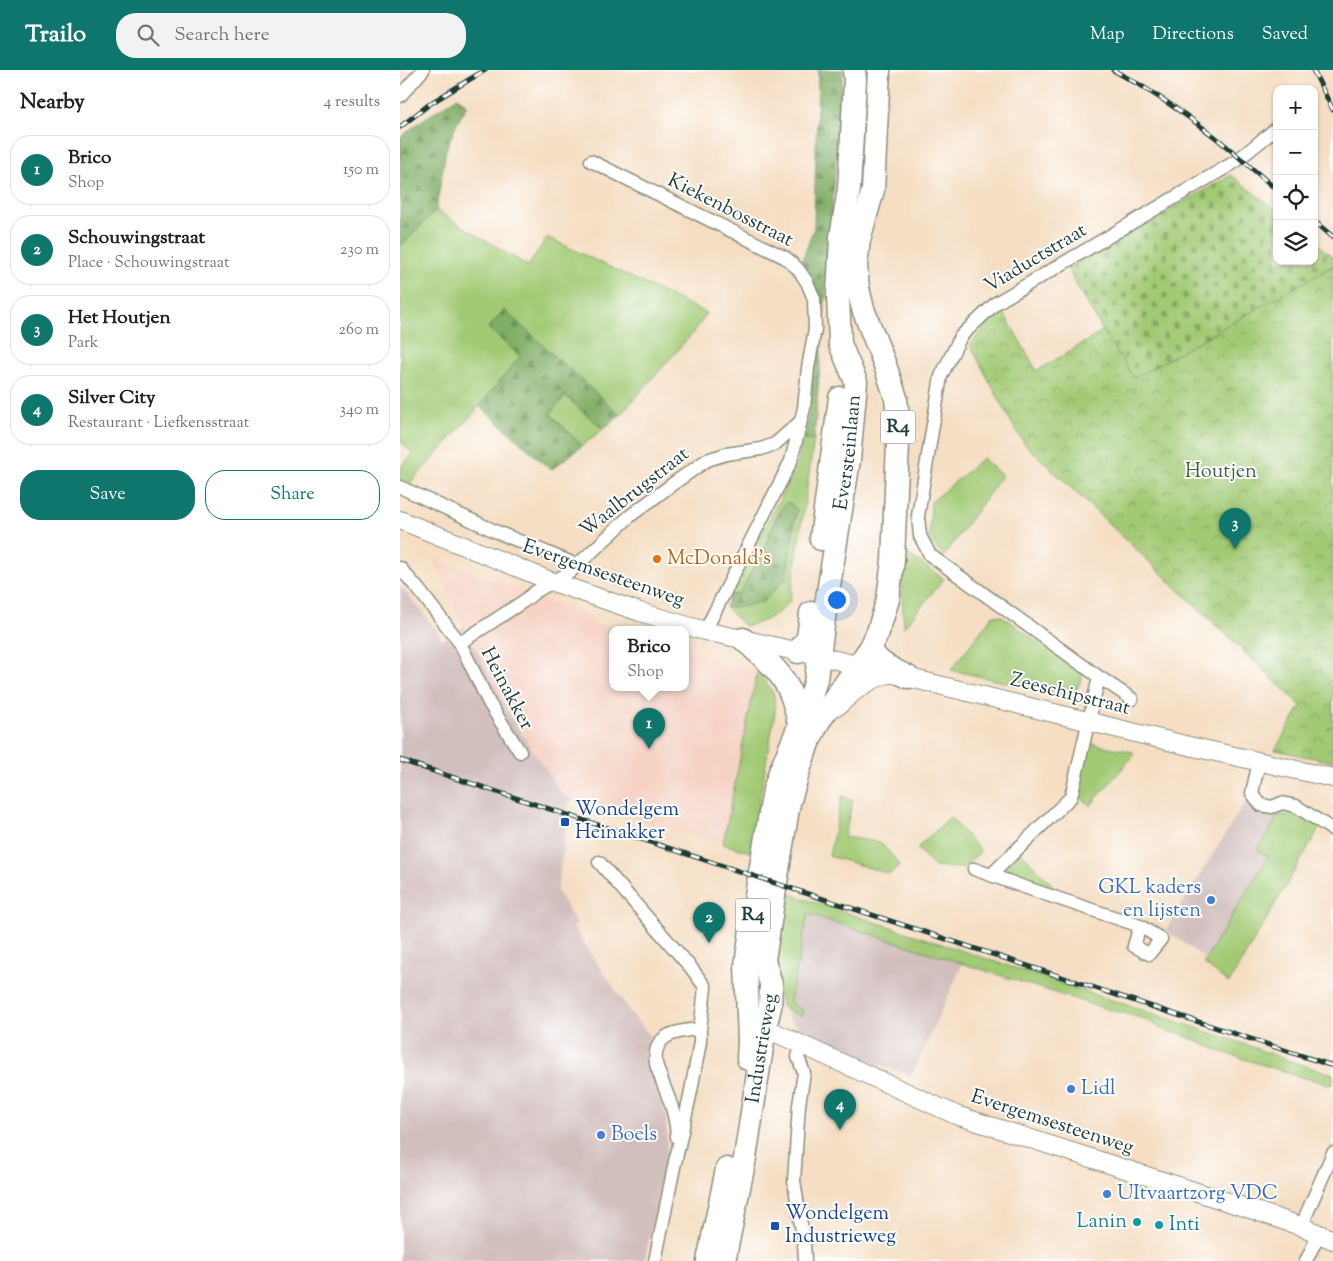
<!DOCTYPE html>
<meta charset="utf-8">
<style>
body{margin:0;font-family:"Sorts Mill Goudy",serif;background:#f2f2f2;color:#202124}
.controls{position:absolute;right:15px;top:15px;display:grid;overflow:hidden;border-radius:10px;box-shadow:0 1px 4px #0004}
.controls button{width:45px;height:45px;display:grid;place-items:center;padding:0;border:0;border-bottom:1px solid #e0e0e0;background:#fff;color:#202124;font:25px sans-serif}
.you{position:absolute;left:436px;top:529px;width:18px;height:18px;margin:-12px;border:4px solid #fff;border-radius:50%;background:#1a73e8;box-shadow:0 0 0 8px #1a73e833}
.badge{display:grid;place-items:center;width:32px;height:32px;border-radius:50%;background:#0f766e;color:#fff;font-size:16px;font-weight:700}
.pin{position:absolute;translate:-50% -41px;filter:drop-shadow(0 1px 2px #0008)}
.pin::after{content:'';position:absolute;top:26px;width:18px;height:15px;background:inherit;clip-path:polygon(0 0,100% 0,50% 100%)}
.popup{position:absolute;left:209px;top:556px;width:80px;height:65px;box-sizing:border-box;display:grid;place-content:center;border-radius:10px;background:#fff;filter:drop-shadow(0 1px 4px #0005);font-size:16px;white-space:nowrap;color:#757577}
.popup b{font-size:19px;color:#202124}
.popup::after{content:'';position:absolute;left:50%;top:100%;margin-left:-10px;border:10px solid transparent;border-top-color:#fff}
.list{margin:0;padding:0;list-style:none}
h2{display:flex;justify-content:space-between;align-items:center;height:65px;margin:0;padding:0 20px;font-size:21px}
h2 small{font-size:16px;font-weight:400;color:#757577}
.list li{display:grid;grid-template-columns:32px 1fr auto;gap:15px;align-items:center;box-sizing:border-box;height:70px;margin:0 10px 10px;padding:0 10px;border:1px solid #e0e0e0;border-radius:20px}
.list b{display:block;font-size:19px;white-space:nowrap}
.list p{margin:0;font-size:16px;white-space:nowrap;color:#757577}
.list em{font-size:16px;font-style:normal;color:#757577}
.actions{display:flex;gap:10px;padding:15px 20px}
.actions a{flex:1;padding:11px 0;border:1px solid #0f766e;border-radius:20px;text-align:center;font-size:18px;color:#0f766e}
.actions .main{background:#0f766e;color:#fff}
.icon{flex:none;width:28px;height:28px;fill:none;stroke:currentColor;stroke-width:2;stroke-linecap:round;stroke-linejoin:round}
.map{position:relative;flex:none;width:933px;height:1191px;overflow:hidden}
header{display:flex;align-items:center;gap:30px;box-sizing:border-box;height:70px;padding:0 25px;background:#0f766e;color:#fff}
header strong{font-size:24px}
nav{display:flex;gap:28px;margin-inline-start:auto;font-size:18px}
.search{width:350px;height:45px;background:#f2f2f2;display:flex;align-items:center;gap:12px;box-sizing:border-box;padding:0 18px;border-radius:20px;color:#757577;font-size:19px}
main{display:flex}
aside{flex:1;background:#fff}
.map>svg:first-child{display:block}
</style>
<header>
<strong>Trailo</strong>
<div class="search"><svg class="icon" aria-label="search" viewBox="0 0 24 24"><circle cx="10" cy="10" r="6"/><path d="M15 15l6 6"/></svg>Search here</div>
<nav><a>Map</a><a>Directions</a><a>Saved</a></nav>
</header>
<main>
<aside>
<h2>Nearby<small>4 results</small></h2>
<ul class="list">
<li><span class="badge">1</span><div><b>Brico</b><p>Shop</p></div><em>150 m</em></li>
<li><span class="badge">2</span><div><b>Schouwingstraat</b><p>Place · Schouwingstraat</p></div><em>230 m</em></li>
<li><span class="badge">3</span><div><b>Het Houtjen</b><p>Park</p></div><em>260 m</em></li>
<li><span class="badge">4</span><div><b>Silver City</b><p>Restaurant · Liefkensstraat</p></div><em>340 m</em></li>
</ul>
<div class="actions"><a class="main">Save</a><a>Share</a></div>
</aside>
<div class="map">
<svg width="933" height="1191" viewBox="0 0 933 1191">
<defs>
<pattern id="forest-firs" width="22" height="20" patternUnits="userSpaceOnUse" patternTransform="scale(1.25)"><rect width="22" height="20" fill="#81ae66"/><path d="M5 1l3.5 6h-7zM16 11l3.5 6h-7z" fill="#698f55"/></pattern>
<pattern id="cemetery-stones" width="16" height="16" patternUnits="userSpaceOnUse" patternTransform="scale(1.25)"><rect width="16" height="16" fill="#a2ca75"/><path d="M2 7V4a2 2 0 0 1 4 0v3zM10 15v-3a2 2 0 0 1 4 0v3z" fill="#83a561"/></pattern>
<pattern id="park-crowns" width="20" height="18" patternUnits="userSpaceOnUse" patternTransform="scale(1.25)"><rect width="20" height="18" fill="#a2ca75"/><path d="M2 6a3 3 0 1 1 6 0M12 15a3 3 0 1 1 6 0" fill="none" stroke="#83a561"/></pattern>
</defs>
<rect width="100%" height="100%" fill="#fff"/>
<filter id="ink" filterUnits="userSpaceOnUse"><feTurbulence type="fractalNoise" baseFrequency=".02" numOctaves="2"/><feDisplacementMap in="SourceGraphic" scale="10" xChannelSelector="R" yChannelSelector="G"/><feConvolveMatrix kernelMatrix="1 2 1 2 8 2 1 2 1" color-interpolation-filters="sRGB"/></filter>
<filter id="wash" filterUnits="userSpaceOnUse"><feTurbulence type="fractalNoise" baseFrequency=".0096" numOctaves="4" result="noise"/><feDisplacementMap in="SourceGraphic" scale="20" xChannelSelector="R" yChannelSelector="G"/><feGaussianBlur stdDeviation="1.12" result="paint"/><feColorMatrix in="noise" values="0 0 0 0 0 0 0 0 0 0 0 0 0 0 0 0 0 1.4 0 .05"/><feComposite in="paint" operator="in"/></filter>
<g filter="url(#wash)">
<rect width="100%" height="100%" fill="#f5dec3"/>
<path fill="#f5d2c3" d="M33 488 144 530 189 545 195 553 219 560H213V618H285V580L357 602 366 612 375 625V643L350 782 170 729 162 725 112 650 64 556Z"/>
<path fill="#d1bfbd" d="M0 516 36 559 42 570 64 556 112 650 162 724 170 729 157 821 177 854 173 857 230 942 250 966 244 983 266 1047 267 1094 244 1191H0Z
M849 726 879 745 857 780 868 786 806 889 766 860Z
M408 844 563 893 511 1006 472 992 402 959 391 951 383 937 390 933Z"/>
<path fill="#a2ca75" stroke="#608454" d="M36 140 128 196 147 167 306 243 299 256 220 345 105 241 89 258 121 286 80 336 8 416 0 412V397L13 384 0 371V177Z
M166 326 203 359 182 376 150 343Z
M403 369 414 370 390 531C380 544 360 555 344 556L325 537H339L380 440 364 478 340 523 330 526 397 395Z
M583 388 602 406 544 486 529 471 531 432Z
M505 482 544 509 504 557 499 486Z
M593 545 602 546 683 605 673 628 551 600Z
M357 602 366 612 374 625 375 643 350 782 323 774Z
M689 673 733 682V686L690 736 677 722Z
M442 726 453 731 444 767 480 772 500 795 490 804 429 786Z
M894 742 920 757 829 913 803 893 868 787 857 780 879 745H890Z
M550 747 581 781 563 798 534 797 517 778Z
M621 782 657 820 654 822 603 805 608 792Z
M387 823 833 970 893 992 933 1004V1015L901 1007 819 981 779 963H769L745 949 696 936 408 844 390 932 403 941 401 946 383 937 377 920 375 894 382 824Z"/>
<path fill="url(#forest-firs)" stroke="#50764d" d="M418 0H443L414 370 403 369 409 341 419 232 400 193 406 180 414 158Z
M58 27 67 35 56 56 46 79 36 140 0 177V68L18 53Z
M104 240 220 345 203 359 165 326 150 344 182 376 151 400 80 336 120 286 88 258Z
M386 433H390L397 439 386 508 364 531 356 534 339 537H325L330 526 340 523 364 478 380 440Z"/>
<path fill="url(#cemetery-stones)" stroke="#608454" d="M831 105 877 141V191H914V171L933 187V196L733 309 703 261 667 198Z"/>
<path fill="url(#park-crowns)" stroke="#608454" d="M933 196V692L875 680 901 636 625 374 616 361 570 275 601 238 637 301 703 261 734 308Z"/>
</g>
<g filter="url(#ink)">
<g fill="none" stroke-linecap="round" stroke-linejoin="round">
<defs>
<path id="street" d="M0 26 23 0
M191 91 386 188 398 199 407 212 414 229 415 259 408 298 404 338 391 391 305 561
M0 417 97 462 177 495
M0 498 19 520 60 573 89 633 120 682
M60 573 124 531 135 522 170 502 214 461 230 446 274 413 307 390 326 384 361 379 375 374 400 352
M732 629 699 607 530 485 520 466 518 446 541 306 561 266 596 233 835 92 877 58
M859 692 852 723 861 735 872 737 882 733 896 736 933 760
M199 792 292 899 305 917 303 936 300 959V972L291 1021 275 1093
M574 799 624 817 740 856 761 869 749 884 734 876 740 856
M591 805 671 727 699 607
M402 974 398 987 404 1003 399 1035 394 1111 404 1173 405 1191
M277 1067C276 1038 264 1020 256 994 252 964 276 961 300 959
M903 1157 906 1145 933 1083
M255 1191 276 1087
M906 1191 919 1164"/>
<path id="secondary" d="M0 450 153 512 240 542 305 561 432 589 789 676 933 708
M438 636C455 620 467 610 491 603
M365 958 556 1045 847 1138 903 1157 933 1170"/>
<g id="highway">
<path d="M421 469 440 328"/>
<path d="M343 569C360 585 383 601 391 625 395 634 397 645 399 655"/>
<path d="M471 577C474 593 495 600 508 607"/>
<path d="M398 582 408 568 411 543"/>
<path id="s1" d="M348 989 349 971 346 895 355 831 374 720 380 702 410 630 416 609 425 541 449 390 456 312 440 274 438 224 441 167 449 119 455 10 454 0"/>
<path d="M308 1191 327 1099"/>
<path id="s2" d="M324 1191 345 1088 365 958 370 937 371 914 364 890 381 781 389 733 397 706 408 673 419 651 471 577 478 562 488 529 493 490 498 374V348L496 328 485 295 463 239 458 218 456 195 459 170 473 120 479 0"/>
</g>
</defs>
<use href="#street" stroke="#8a8e7c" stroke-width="15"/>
<use href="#secondary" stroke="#8a8e7c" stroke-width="20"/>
<use href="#highway" stroke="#8a8e7c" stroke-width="25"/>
<use href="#street" stroke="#fff" stroke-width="12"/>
<use href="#secondary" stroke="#fff" stroke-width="18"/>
<use href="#highway" stroke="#fff" stroke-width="22"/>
<defs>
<path id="rail" d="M713 0C749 19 783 42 815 67 836 84 856 102 877 120
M913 0 933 40
M0 57 31 33 85 0
M914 151 933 167
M0 690 933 996"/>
</defs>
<use href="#rail" stroke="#1f3d34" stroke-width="5"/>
<use href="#rail" stroke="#fff" stroke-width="3" stroke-dasharray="9" stroke-linecap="butt"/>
</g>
</g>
<circle fill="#e8710a" stroke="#fff" stroke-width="2" cx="257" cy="489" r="5"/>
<g fill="#1a4fb4" stroke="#fff" stroke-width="2">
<rect x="160" y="747" width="10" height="10" rx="2.5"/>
<rect x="370" y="1151" width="10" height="10" rx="2.5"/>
</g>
<g fill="#3f7fe0" stroke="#fff" stroke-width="2">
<circle cx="811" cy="830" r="5"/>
<circle cx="671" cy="1019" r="5"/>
<circle cx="201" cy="1065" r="5"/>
<circle cx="707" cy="1124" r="5"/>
</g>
<g fill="#0f9aa8" stroke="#fff" stroke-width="2">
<circle cx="737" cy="1152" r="5"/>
<circle cx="759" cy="1155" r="5"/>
</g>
<g text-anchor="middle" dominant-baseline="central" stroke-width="4" stroke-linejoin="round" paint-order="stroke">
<g fill="#fff" stroke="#627771" stroke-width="1">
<rect x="480.5" y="340.5" width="35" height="33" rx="4"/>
<rect x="335.5" y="828.5" width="35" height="33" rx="4"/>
</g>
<g font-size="19" font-weight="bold" fill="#1f3d34">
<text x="498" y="357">R4</text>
<text x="353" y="845">R4</text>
</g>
<g font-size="20" fill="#1f3d34" stroke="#fff">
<text transform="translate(330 141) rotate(27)">Kiekenbosstraat</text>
<text transform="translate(636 189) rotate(-31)">Viaductstraat</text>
<text stroke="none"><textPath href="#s1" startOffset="619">Eversteinlaan</textPath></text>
<text transform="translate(235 423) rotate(-38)">Waalbrugstraat</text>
<text transform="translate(203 504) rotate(19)">Evergemsesteenweg</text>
<text transform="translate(106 619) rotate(62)">Heinakker</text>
<text transform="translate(670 625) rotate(14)">Zeeschipstraat</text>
<text stroke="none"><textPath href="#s2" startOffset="216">Industrieweg</textPath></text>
<text transform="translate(652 1053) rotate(18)">Evergemsesteenweg</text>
</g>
<g font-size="20" fill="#406044" stroke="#fff">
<text x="821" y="402">Houtjen</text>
</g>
<g font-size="20" fill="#c56008" stroke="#fff" text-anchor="start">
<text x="267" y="489">McDonald's</text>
</g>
<g font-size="20" fill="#164399" stroke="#fff" text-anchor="start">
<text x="175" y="740">Wondelgem<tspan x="175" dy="23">Heinakker</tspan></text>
<text x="385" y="1144">Wondelgem<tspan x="385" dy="23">Industrieweg</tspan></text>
</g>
<g font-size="20" fill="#366cbe" stroke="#fff" text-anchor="start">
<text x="801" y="818" text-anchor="end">GKL kaders<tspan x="801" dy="23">en lijsten</tspan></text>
<text x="681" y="1019">Lidl</text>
<text x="211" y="1065">Boels</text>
<text x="717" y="1124">UItvaartzorg VDC</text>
</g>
<g font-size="20" fill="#0d838f" stroke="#fff" text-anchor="end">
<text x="727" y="1152">Lanin</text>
<text x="769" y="1155" text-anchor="start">Inti</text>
</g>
</g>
</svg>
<div class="controls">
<button>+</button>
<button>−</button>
<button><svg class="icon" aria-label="locate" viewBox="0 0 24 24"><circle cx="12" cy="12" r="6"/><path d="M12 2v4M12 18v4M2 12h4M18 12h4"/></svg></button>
<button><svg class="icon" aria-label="layers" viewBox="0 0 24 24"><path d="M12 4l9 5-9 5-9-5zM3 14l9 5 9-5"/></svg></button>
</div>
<div class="you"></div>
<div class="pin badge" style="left:249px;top:679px">1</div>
<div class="popup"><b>Brico</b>Shop</div>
<div class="pin badge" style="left:309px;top:873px">2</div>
<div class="pin badge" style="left:835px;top:479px">3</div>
<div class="pin badge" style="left:440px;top:1060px">4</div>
</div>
</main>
